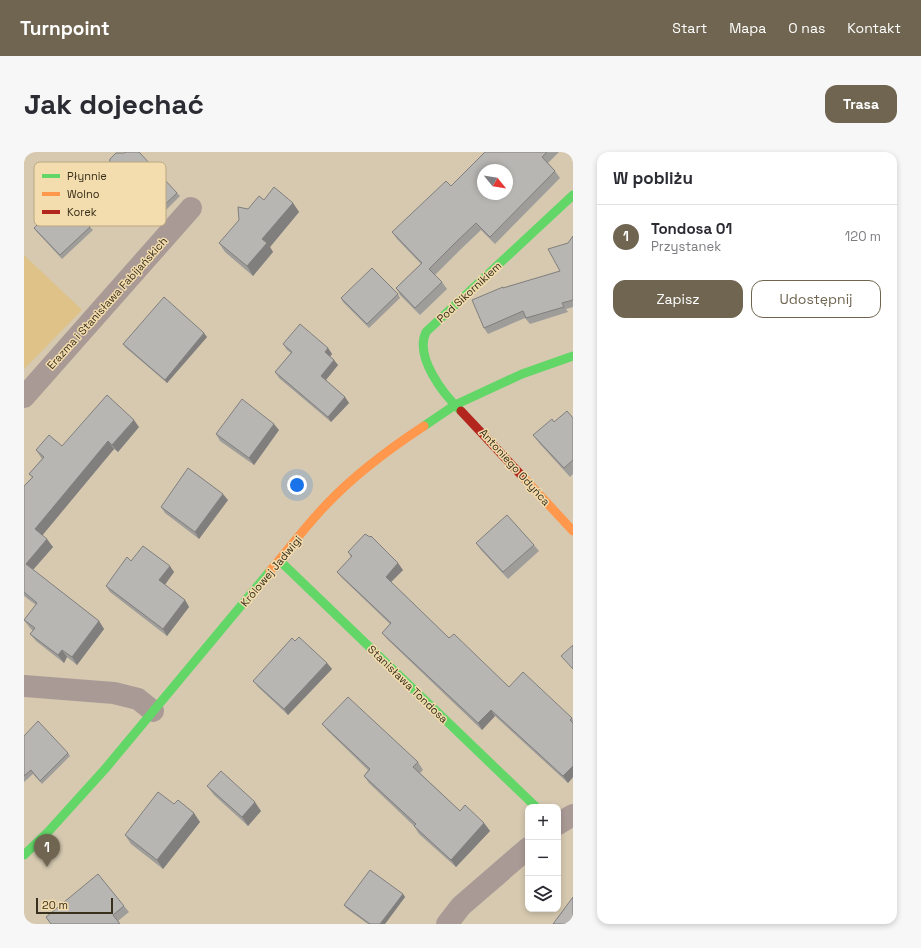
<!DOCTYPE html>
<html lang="pl">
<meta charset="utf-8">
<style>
body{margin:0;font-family:"Space Grotesk",sans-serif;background:#f7f7f7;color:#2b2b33}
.controls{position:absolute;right:12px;bottom:12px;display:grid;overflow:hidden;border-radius:8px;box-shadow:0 2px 6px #0003}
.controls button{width:36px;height:36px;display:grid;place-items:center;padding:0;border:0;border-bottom:1px solid #e1e1e2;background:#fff;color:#2b2b33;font:20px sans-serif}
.compass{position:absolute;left:453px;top:12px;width:36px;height:36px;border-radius:50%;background:#fff;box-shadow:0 2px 6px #0003;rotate:120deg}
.scale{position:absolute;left:12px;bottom:10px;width:77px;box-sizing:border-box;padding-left:4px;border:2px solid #382f1c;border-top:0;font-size:11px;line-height:14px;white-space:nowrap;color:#382f1c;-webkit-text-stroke:3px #f3dcad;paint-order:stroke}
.you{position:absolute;left:273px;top:333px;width:14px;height:14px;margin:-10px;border:3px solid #fff;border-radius:50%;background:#1a73e8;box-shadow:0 0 0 6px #1a73e833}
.badge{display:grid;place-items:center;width:26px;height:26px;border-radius:50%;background:#6f6550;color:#fff;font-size:13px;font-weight:700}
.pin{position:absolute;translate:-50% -33px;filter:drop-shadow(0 1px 2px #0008)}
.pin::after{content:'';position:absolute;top:21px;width:14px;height:12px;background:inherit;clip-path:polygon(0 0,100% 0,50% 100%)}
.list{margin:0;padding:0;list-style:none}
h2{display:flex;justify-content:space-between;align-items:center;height:52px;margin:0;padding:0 16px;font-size:17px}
h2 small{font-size:13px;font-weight:400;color:#7c7c81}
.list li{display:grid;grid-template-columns:26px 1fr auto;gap:12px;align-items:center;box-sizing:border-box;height:64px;padding:0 16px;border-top:1px solid #e1e1e2}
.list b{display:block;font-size:15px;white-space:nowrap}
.list p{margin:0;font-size:13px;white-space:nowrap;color:#7c7c81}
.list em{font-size:13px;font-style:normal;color:#7c7c81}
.actions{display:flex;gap:8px;padding:12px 16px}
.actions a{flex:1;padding:9px 0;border:1px solid #6f6550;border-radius:12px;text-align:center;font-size:14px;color:#6f6550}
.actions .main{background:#6f6550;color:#fff}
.icon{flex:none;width:22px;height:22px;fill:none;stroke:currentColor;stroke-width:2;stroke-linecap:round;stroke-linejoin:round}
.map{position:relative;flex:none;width:549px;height:772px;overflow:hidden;border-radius:12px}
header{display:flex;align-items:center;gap:24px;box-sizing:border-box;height:56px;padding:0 20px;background:#6f6550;color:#fff}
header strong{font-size:19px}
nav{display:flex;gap:22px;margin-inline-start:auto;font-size:14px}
.intro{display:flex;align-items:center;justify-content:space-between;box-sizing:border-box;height:96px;padding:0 24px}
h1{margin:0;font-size:28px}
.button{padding:10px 18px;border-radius:12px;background:#6f6550;color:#fff;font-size:14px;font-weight:700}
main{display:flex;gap:24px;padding:0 24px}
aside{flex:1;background:#fff;border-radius:12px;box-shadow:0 2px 6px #0003}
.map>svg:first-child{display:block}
</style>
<header>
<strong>Turnpoint</strong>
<nav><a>Start</a><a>Mapa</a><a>O nas</a><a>Kontakt</a></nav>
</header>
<div class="intro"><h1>Jak dojechać</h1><a class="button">Trasa</a></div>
<main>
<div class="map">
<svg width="549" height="772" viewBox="0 0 549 772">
<rect width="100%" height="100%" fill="#d6c9b0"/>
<path fill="#dec287" d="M0 103 58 158 0 217Z"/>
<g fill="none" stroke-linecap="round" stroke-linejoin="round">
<path stroke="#aa9a96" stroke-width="22" d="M0 245 167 56
M0 534 90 541 114 547 129 559
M534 672 549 663
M423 772 437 754 504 696"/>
<path stroke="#63d668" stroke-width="9" d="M437 259C420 243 390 205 402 180L549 43
M400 274 431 253 498 222 549 204
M256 409 512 655
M0 703 24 680 81 617 246 419"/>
<path stroke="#ff974d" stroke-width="9" d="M499 325 549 379
M246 419C264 398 282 374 301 354 330 323 365 297 400 274"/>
<path stroke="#b3261e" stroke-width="9" d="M437 259 499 325"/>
</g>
<path fill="#9e9d9a" d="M461 0H535L524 11 531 19 536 26 471 92 457 78 436 98 411 123 418 130 423 137 396 163 376 143 372 136 397 112 373 87 368 80 427 34Z
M77 23 153 41 156 44 139 61 127 47 122 52 117 46 107 56 80 26Z
M240 48 269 51 275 60 246 95 249 100 229 124 201 100 195 91Z
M66 75 69 78 38 107 12 79 10 76Z
M549 84V155L542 157 544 160 506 172 501 166 464 182 460 176 480 136 536 119 544 91Z
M374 142 376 146 345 176 319 150 317 146Z
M183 185 143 231 101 195 99 192Z
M259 192 304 196 308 202 306 204 314 213 302 228 321 245 325 251 307 270 255 226 251 220 267 201 263 198Z
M549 266V322L546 325 516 292 509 283 530 270Z
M115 275 94 300 90 297 18 383 29 395 9 418 75 469 80 477 53 513 43 505 40 511 12 489 6 482 9 479 6 476 0 468 12 453 0 444V334L8 325 5 322 18 307 12 298 38 294Z
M255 278 230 313 196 289 192 282Z
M204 348 175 387 141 361 137 355Z
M452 391 510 393 515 399 484 427 457 398Z
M324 400 379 418 367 430 425 486 485 535 548 566 549 568V625L544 631 471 564 458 578 363 487 358 481 366 472 318 426 313 420 327 405Z
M107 409 150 420 141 433 161 448 165 455 143 484 86 440 82 434Z
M303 511 308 517 264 563 234 535 229 529Z
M298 572 394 610 399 618 396 621 436 659 460 671 466 679 432 715 395 682 390 674 345 631 340 624 344 618 304 579Z
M0 584 44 601 46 604 18 632 9 622 0 630Z
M183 634 237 659 224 674 190 643Z
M150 652 176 670 139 717 107 692 101 683Z
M379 742 381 745 361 772H344L322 756 320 753Z
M100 754 105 760 94 769 96 772H27L22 765Z"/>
<path fill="#817f7d" d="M269 51 275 60 246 95 249 100 229 124 223 114 238 87Z
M180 181 183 185 143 231 141 228Z
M304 196 308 202 305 206 301 200Z
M310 208 314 213 301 229 297 224Z
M321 245 325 251 307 270 304 265Z
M110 268 115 275 94 300 88 293Z
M250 272 255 278 230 313 225 306Z
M84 289 90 297 17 385 11 377Z
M199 342 204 348 175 387 171 380Z
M23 387 29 395 7 420 2 412Z
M374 411 379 418 366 431 362 425Z
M146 414 150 420 139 435 135 428Z
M161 448 165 455 143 484 139 477Z
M75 469 80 477 53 513 48 505Z
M38 498 43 505 40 511 34 503Z
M303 511 308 517 264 563 260 557Z
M467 558 471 564 458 578 454 571Z
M549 614V625L544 631 539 624Z
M231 650 237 659 224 674 218 665Z
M170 661 176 670 139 717 133 708Z
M460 671 466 679 432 715 427 708Z
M379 742 381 745 361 772H356Z"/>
<path fill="#b8b6b3" stroke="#817f7d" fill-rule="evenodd" d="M102 0H115L153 41 136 57 125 44 120 49 114 43 105 52 77 23 85 15 86 7 92 1H100Z
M461 0H523L518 5 531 19 466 85 452 71 431 91 405 117 418 130 391 156 372 136 398 111 368 80 422 29 427 34ZM459 18H483V42H459Z
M250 35 269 51 238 87 243 91 223 114 195 91 215 68 214 55 224 57 235 44 240 48Z
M41 47 66 75 36 103 10 76 15 71 18 60 24 55 34 53Z
M549 84V148L538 151 540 155 502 166 499 159 460 176 448 148 479 135V136L536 119 524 97 544 91Z
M348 116 374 142 343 172 317 146Z
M140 145 180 181 141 228 99 192Z
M276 172 304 196 301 200 310 208 297 224 321 245 304 265 251 220 268 200 259 192Z
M83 243 110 268 88 293 84 289 11 377 23 387 2 412 75 469 48 505 38 498 34 503 6 482 11 476 0 468 13 451 0 440V334L9 325 5 322 20 305 12 298 25 283 38 294Z
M218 247 250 272 225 306 192 282Z
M543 259 549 266V308L540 316 509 283 528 267 530 270Z
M164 316 199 342 171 380 137 355Z
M483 363 510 393 479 420 452 391Z
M341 382 346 385 347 384 374 411 362 425 425 486 430 482 485 535 499 520 548 566 546 568 549 571V614L539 624 467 558 454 571 358 481 367 471 313 420 328 404 324 400Z
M119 394 146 414 135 428 161 448 139 477 82 434 103 405 107 409Z
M275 485 303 511 260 557 229 529 268 486 271 489Z
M549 493V517L537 504Z
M324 545 394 610 389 615 436 659 441 653 460 671 427 708 390 674 392 672 340 624 346 617 298 572Z
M14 569 44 601 16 629 7 618 0 624V584Z
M197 619 231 650 218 665 183 634Z
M134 640 150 652 154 648 170 661 133 708 101 683Z
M346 718 379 742 356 772H346L320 753Z
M74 722 100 754 89 763 96 772H27L22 765Z
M549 745V772H529Z"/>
<g text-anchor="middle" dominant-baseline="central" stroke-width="3" stroke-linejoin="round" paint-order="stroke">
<g font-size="11" fill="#382f1c" stroke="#f3dcad">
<text transform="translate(445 140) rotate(-43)">Pod Sikornikiem</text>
<text transform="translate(83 151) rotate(-48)">Erazma i Stanisława Fabijańskich</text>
<text transform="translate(491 315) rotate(48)">Antoniego Odyńca</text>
<text transform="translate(247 419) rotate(-50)">Królowej Jadwigi</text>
<text transform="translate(384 532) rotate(44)">Stanisława Tondosa</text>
</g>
</g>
<rect x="10" y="10" width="132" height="64" rx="6" fill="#f3dcad" stroke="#bba882" stroke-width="1"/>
<rect x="18" y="22" width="18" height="4" fill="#63d668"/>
<rect x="18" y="40" width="18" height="4" fill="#ff974d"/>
<rect x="18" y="58" width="18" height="4" fill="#b3261e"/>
<g font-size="11" fill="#382f1c">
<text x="43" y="28">Płynnie</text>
<text x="43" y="46">Wolno</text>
<text x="43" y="64">Korek</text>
</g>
</svg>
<div class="controls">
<button>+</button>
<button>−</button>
<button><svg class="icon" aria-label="layers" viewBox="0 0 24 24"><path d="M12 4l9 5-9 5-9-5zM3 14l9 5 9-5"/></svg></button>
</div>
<svg class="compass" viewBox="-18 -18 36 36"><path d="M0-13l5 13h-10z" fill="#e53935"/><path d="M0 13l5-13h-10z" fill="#7c7c81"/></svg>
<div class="scale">20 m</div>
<div class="you"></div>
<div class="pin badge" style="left:23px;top:715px">1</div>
</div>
<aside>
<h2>W pobliżu<small></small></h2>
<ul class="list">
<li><span class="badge">1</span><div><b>Tondosa 01</b><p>Przystanek</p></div><em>120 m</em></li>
</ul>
<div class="actions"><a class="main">Zapisz</a><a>Udostępnij</a></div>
</aside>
</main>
